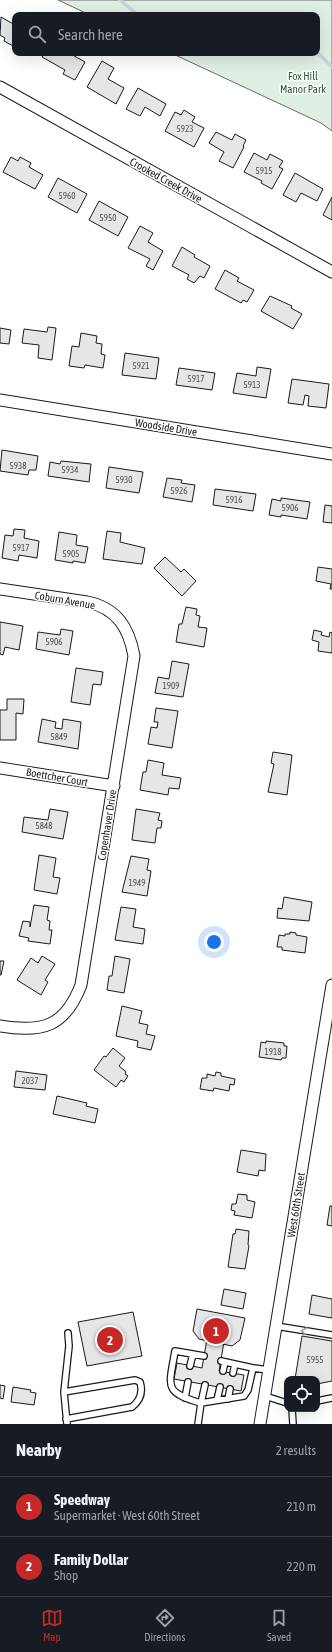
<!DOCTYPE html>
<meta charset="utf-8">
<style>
body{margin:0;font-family:"Asap Condensed",sans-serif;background:#20242c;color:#f1f3f6}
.controls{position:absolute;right:12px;bottom:12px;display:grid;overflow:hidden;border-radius:8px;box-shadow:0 4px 16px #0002}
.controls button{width:36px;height:36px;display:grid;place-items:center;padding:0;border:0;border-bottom:1px solid #363941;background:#171b24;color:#f1f3f6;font:20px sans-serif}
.you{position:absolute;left:214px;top:942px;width:14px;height:14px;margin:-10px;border:3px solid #fff;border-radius:50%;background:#1a73e8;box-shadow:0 0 0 6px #1a73e833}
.badge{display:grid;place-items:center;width:26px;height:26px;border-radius:50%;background:#c62828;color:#fff;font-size:13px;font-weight:700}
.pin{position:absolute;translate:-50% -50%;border:2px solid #fff;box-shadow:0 1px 4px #0006}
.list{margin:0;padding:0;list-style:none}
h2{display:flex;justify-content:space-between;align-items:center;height:52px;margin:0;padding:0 16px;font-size:17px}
h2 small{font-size:13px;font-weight:400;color:#9ea1a6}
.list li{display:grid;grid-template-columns:26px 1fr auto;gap:12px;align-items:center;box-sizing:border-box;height:60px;padding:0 16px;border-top:1px solid #363941}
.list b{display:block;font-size:15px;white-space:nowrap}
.list p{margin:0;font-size:13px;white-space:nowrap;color:#9ea1a6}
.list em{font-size:13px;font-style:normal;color:#9ea1a6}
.icon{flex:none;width:22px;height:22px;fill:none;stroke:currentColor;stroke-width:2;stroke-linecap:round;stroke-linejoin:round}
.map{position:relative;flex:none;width:332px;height:1424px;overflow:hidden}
.search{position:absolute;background:#171b24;box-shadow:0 4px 16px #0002;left:12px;right:12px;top:12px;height:44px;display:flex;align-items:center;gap:10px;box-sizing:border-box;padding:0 14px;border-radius:8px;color:#9ea1a6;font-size:15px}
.sheet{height:172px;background:#171b24}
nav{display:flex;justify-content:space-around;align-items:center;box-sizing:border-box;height:56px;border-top:1px solid #363941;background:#171b24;font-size:11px;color:#9ea1a6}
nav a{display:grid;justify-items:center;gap:2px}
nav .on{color:#c62828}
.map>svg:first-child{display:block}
</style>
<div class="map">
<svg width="332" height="1424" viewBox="0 0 332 1424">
<rect width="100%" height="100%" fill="#fff"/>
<path fill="#e0efe3" stroke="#6a6a6a" d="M58 0H332V131L321 123 171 53H317V15H90Z"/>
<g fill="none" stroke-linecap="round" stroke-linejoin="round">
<path stroke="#c6d2dc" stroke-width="3.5" d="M120 0 138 15
M317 52 332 67"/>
</g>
<path fill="#e6e6e6" stroke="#1a1a1a" d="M1 17 15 25V47L4 41 5 38 0 35Z
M45 53H69L85 62 75 80 63 74 65 70 42 57Z
M102 61 114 68 108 79 124 88 116 104 87 87Z
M138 88 166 104 160 116 145 107 140 116 126 109Z
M184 110 195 117 192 122 204 128 194 147 165 131 175 112 181 115Z
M216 132 232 140 235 134 246 140 243 146 244 147 233 168 219 161 224 152 209 143Z
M254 153 267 160 270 154 283 161 279 167 283 169 272 189 261 183 262 181 244 172Z
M11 157 18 161 20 157 31 163 29 167 43 175 35 189 3 172Z
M295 173 323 189 317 201 301 193 296 202 283 195Z
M58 178 87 194 77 213 48 197Z
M332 197V220L323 215Z
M99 201 128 217 118 236 89 220Z
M140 226 153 233 148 242 163 251 153 270 146 266 150 259 128 248Z
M182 247 195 255 194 257 210 266 204 278 200 276 194 283 187 279 189 275 172 266Z
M225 270 239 278 237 281 254 290 247 302 243 300 241 303 215 289Z
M270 296 292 306 291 308 302 314 293 329 261 311Z
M48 327 56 328 52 360 38 358 39 345 22 343 24 329 47 332Z
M0 328 11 330 9 344 0 343Z
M81 333 97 336 96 343 102 344 101 354 105 355 103 368 85 365 84 368 69 366 72 346 79 347Z
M125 353 159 358 156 379 122 375Z
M257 367 271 369 266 398 233 393 237 373 256 376Z
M179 368 215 373 212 390 176 385Z
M292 379 329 384 326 408 308 406 309 396 305 395 303 405 288 403Z
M2 450 38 456 36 470H29L28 475 0 471Z
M61 461 91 464 89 482 48 476 50 462 60 464Z
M109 467 143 472 139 493 106 488Z
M167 478 182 480 181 483 195 485 192 502 163 497Z
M215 489 256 494 253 511 213 505Z
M281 498 310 502 307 519 281 515V517L269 515 272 499 281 501Z
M325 505 332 506V523L323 522Z
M14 529 25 530 24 538 39 541 37 558 19 555 18 561 2 558 5 535 13 536Z
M107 531 121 533 120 542 145 548 142 564 103 559Z
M59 532 77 535 76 545 88 547 85 563 73 561V563L55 560Z
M165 557 181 572 184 569 196 581 182 596 154 568Z
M318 567 332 569V589H330L331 584 316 581Z
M186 607 197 609 196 615 200 616 198 627 207 628 204 647 176 642 179 624H182Z
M0 622 23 626 19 650 5 647 3 655 0 654Z
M61 629 73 631 69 655 36 649 38 632 60 635Z
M314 630 322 632 321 635 329 637 330 632 332 633V653L318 651 319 642 312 640Z
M172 661 189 664 183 697 155 693 158 677 169 679Z
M76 668 103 672 101 685 93 684 90 705 71 702Z
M7 699H24L23 714 16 713V740H0V710H7Z
M156 708 178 711 172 748 148 744 151 727 157 728 158 722H154Z
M42 719 56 722 55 728 62 729 63 719 81 722 78 749 38 742Z
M273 752 292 755 287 795 268 792 274 764 271 763Z
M148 760 164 763 162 775 181 778 179 789 169 788 168 795 140 790 143 772H146Z
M50 809 68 812 63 839 22 832 24 817 48 820Z
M136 809 160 813 158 820 162 821 161 828H157L155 843 132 840Z
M39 855 56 858 53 877 60 878 57 894 34 890Z
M131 856 149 859 147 870 151 871 147 896 122 892Z
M284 897 312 902 309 921 277 918 278 908 282 909Z
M34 905 49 907 47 920 50 921 49 930H52L50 944 28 941 29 938 19 936 23 921 30 922V927Z
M121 907 136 909 133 927 145 929 143 944 115 940Z
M290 932 296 933V935L307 937 305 953 282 950V947H277L279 935 285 936V934H290Z
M42 956 55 964 45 980 48 982 41 995 17 980 31 958 38 963Z
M115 956 130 959 124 993 107 990 109 976H112Z
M0 961H4L1 975H0Z
M122 1006 142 1011 139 1023 148 1025 146 1034 155 1036 151 1050 137 1047 138 1041 116 1036Z
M266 1041 284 1043V1046H287L286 1058H282L281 1060 259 1057 261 1042 266 1043Z
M113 1048 125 1058 119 1066 126 1072 125 1074 128 1076 124 1082 121 1080 116 1087 94 1070 104 1056 106 1057Z
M16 1071 47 1075 45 1090 14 1087Z
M216 1072 221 1073V1076L235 1079 234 1085 230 1084 229 1091 214 1088 213 1091 200 1089 202 1078H207V1074L215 1076Z
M57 1096 87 1103 86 1106 98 1109 95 1123 53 1114Z
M241 1150 266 1154 265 1171 259 1170 258 1176 237 1172Z
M238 1194 247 1195V1200L255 1202 252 1218 234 1215 235 1211 231 1210 232 1204H236Z
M330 1206H332V1226L327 1225Z
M236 1229 249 1231 248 1245 249 1246 245 1269 228 1267 233 1234H235Z
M224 1289 246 1293 243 1309 221 1305Z
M312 1295 332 1299V1318L309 1314Z
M197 1309 245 1318 240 1340 232 1346 199 1339 193 1331Z
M133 1312 142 1356 87 1366 78 1322Z
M302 1336 332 1341V1381L317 1384V1379H295Z
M207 1339 224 1342 219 1371 244 1375 241 1391 174 1379 177 1363 202 1368Z
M0 1385 5 1386 3 1399 0 1398Z
M13 1387 31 1390 30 1392 36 1393 34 1405 11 1402Z"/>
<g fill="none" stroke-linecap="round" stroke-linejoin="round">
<defs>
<path id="service" d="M276 1326 332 1335
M204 1356 175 1351C169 1387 163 1392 201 1403L205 1385
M221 1361 253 1368
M190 1366 193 1354
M223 1371 225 1362
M233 1373 235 1364
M64 1392 135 1380 140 1382C143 1392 141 1400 132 1407L66 1419
M265 1396 287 1403
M185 1398 188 1382
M228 1399 230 1389
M217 1400 220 1387
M317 1401 332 1398
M292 1409 293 1424
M67 1424 64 1392 69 1346 68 1333
M198 1424 201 1403 244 1396 248 1390 253 1368 269 1370"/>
<path id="minor" d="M0 87 332 272
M0 400 332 454
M0 589 87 602C117 608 129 628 134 656L81 985C65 1027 42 1033 0 1026
M0 768 114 786
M260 1424 332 985"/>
</defs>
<use href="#service" stroke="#1a1a1a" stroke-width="8"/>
<use href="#minor" stroke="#1a1a1a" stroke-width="13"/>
<use href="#service" stroke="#fff" stroke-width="5.5"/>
<use href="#minor" stroke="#fff" stroke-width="11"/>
</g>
<defs><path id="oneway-chevron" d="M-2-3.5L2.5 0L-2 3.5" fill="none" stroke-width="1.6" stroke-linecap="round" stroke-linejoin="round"/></defs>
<use stroke="#989898" href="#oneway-chevron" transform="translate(304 1331) rotate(-171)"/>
<g text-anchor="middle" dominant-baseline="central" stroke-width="3" stroke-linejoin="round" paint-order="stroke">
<g font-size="9" fill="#4d4d4d">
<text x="185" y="129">5923</text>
<text x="264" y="171">5915</text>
<text x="67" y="196">5960</text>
<text x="108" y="218">5950</text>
<text x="141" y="366">5921</text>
<text x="196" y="379">5917</text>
<text x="252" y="385">5913</text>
<text x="18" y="466">5938</text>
<text x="70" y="470">5934</text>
<text x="124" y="480">5930</text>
<text x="179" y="491">5926</text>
<text x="234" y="500">5916</text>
<text x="290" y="508">5906</text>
<text x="21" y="548">5917</text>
<text x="71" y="554">5905</text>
<text x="54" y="642">5906</text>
<text x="171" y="686">1909</text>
<text x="59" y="737">5849</text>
<text x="44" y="826">5848</text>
<text x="137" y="883">1949</text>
<text x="273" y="1052">1918</text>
<text x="30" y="1081">2037</text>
<text x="315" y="1360">5955</text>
</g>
<g font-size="11" fill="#2b5a34" stroke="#fff">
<text x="303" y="76">Fox Hill<tspan x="303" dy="13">Manor Park</tspan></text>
</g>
<g font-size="11" fill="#1a1a1a" stroke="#fff">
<text transform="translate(166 180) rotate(29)">Crooked Creek Drive</text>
<text transform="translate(166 427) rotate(9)">Woodside Drive</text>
<text transform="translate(65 600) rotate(10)">Coburn Avenue</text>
<text transform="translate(57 777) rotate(10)">Boettcher Court</text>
<text transform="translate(107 825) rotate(-81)">Copenhaver Drive</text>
<text transform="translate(296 1205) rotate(-81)">West 60th Street</text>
</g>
</g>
</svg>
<div class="controls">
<button><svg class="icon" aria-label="locate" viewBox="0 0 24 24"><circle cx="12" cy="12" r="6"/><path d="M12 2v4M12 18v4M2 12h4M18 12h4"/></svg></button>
</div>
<div class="you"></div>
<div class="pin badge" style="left:216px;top:1331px">1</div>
<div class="pin badge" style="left:110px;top:1340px">2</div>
<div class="search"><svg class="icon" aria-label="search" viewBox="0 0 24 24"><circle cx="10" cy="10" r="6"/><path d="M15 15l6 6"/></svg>Search here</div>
</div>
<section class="sheet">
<h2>Nearby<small>2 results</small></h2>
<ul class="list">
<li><span class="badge">1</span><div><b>Speedway</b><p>Supermarket · West 60th Street</p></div><em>210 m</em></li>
<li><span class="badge">2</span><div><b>Family Dollar</b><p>Shop</p></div><em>220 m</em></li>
</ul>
</section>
<nav>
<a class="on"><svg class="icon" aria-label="map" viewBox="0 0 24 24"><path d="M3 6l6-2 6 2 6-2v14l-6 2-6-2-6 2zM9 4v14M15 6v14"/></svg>Map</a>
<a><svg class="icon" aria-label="directions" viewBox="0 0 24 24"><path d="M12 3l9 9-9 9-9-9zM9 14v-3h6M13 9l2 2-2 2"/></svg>Directions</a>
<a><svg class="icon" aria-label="saved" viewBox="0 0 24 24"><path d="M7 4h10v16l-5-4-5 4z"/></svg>Saved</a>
</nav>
